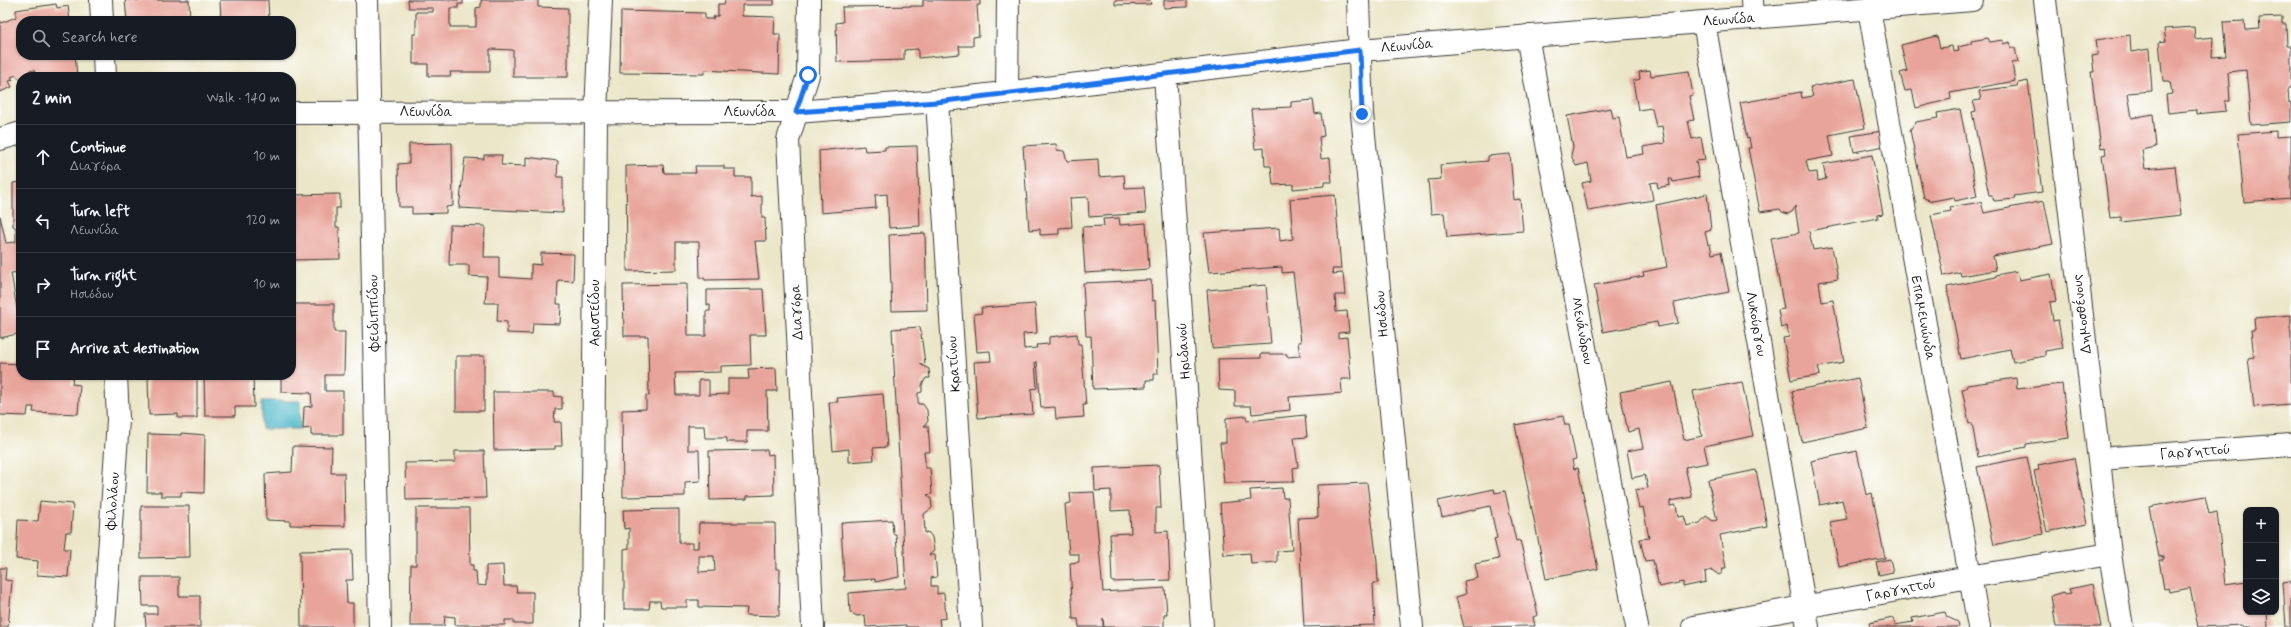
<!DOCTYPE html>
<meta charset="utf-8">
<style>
body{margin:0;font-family:Mynerve,sans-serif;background:#20242c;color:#f1f3f6}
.controls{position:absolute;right:12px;bottom:12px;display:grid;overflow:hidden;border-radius:8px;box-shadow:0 1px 3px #0004}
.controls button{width:36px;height:36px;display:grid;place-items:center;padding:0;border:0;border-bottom:1px solid #363941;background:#171b24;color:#f1f3f6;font:20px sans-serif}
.stop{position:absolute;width:12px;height:12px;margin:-9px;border:3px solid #1a73e8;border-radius:50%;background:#fff}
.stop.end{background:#1a73e8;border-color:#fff;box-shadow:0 1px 4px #0008}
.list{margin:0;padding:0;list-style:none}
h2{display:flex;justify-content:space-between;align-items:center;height:52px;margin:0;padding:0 16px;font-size:17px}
h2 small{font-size:13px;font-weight:400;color:#9ea1a6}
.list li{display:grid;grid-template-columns:26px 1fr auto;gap:12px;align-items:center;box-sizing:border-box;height:64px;padding:0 16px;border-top:1px solid #363941}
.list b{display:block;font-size:15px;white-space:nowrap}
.list p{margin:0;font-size:13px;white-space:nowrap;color:#9ea1a6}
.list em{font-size:13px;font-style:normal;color:#9ea1a6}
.icon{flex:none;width:22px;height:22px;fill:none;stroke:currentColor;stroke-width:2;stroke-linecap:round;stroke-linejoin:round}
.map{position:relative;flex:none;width:2291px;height:627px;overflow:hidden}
.search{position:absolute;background:#171b24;box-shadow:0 1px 3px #0004;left:16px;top:16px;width:280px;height:44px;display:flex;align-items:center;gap:10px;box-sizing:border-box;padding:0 14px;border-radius:16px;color:#9ea1a6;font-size:15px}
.panel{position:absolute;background:#171b24;box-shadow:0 1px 3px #0004;left:16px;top:72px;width:280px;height:308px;border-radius:16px}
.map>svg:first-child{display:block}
</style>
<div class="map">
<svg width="2291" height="627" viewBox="0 0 2291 627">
<rect width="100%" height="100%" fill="#fff"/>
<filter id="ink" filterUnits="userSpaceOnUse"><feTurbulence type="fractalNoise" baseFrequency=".025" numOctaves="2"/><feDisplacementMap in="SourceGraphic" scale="8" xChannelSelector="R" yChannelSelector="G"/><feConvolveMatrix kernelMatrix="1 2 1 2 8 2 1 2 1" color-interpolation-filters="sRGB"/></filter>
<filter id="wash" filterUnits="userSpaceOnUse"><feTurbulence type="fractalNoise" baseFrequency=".012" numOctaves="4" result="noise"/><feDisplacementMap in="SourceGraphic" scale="16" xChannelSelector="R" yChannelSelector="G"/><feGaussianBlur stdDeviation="0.9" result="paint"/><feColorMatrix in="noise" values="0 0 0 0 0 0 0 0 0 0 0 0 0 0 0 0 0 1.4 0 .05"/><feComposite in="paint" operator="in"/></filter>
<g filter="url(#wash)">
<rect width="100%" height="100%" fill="#ebe6c8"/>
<path fill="#4ab6c7" stroke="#336972" d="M262 401H300V429H262Z"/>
<g id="blocks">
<path fill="#e8a49a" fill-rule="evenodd" d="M125 0H189L190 21H127Z
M220 0H268L269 21H221Z
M408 0H463V4H458V8H450V27H476V8L481 7V0H538V7L568 8V77H513V50L490 49V72H450L451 76H428V64H413V34H416V12H433V8H409Z
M725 0H774V5H742V16L775 17 774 34H780L779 74 704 70V74L620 73 621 11 705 13V19H713L714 16H718V4H724Z
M923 0H980V5H977L979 36 973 37V46H959L960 54 918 58V49L904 50V60L837 62 836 23 843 22 842 7 923 6Z
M1115 0H1150L1151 4 1115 5Z
M1164 0H1187V7L1164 8Z
M56 4 57 8 68 6 70 21H21V55H75L77 75 73 77H37L34 70 29 71 31 77H21V81L16 75 11 77 13 80 9 81 12 87 0 92V20L1 23 16 17V10Z
M2282 17V24H2286L2287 46H2291V88H2288L2289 103 2291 102V122L2251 125 2246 70 2228 72 2230 101H2225L2226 111 2196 114V110L2168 113 2166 95 2172 94 2170 81H2163L2159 42 2166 41 2164 29 2194 27 2195 39 2213 37 2212 57 2226 56 2223 22 2244 21 2245 30 2260 29 2259 18Z
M2130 35 2131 52 2149 49 2152 91 2128 93 2132 118 2153 114 2156 147 2142 150 2145 169 2175 166 2181 215 2121 222V217L2110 218 2102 155 2106 154 2105 147 2101 148 2091 72H2094L2092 56 2098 55 2096 40Z
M1937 36 1940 48 1952 46 1953 52 1959 51 1958 47 1971 44V41L1988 38 1990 42 2003 40V44L2010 42 2011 48H2015L2018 62 2012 63 2015 81 1950 93 1951 99 1916 108 1912 90 1905 91 1900 73 1907 71 1901 45Z
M1650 70 1651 76 1689 71 1693 95 1689 96 1694 120 1688 121 1692 139 1701 137 1705 160 1696 161 1699 177 1673 182 1672 179H1669L1670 185 1658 188 1657 182 1650 183 1653 200 1588 211 1582 183 1591 181 1588 163 1576 166 1571 155 1573 147 1567 116 1611 108 1613 118 1619 117 1626 157 1644 154 1643 147 1665 143 1662 126 1656 127 1652 108 1638 110 1633 81 1640 79 1639 72Z
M1855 79 1865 128 1829 135 1833 156 1806 161 1809 173 1817 172 1818 181 1826 179 1823 164 1872 155 1883 214 1878 215V218L1809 231 1813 250 1832 247 1838 279 1819 282 1822 302 1833 300 1844 362 1818 367 1820 375 1791 380 1783 338 1789 337 1787 326 1781 328 1778 310 1784 309 1771 238 1799 233 1795 206 1793 211 1788 214 1782 212 1780 209 1760 212 1748 148H1751L1749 138 1747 139 1740 103 1801 92 1802 98 1813 96 1810 87Z
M2028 81 2042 192 2014 196 2015 199 1994 201 1992 195H1989L1972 112 1976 111 1973 101 1981 100 1979 91 2017 86 2018 83Z
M1313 100 1315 114 1321 113 1324 136 1319 137 1321 159 1330 158 1332 182H1324V186L1293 189V184L1273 185 1271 166H1265L1264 148 1255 149 1251 109 1291 107V102Z
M1960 109 1977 196 1955 201 1954 197 1932 201 1924 198 1910 130 1916 122 1938 118 1937 113Z
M1882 131 1884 146 1854 152 1851 136Z
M2276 131V137L2291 136V198L2244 202 2238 134Z
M452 143 453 206 446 207V213L412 214V207H399L398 164 409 163V144Z
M1056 144 1057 150 1064 151 1067 161 1098 159 1099 177 1124 175 1125 188 1144 187 1146 213 1089 217 1088 197 1070 198 1072 227 1059 228V234L1040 235V229L1029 230 1023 146Z
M864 146 865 151 885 150V147L917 146 920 226 889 228 887 194 875 195 876 208 821 213 819 151Z
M1510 154 1514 200 1520 199 1523 231 1447 237 1444 213 1431 214 1428 180 1441 179 1440 165 1488 161V156Z
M484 155H502L501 165 526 166V157L558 161 557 177H563V213L459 208 465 158 484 159Z
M663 165 664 173H696L695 166H724V169H735V177H751V197L762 196V218H765L766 241H755L759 279 705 280 704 278H700L699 242H676V270L627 271 626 166Z
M21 182V272L11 273 21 333 0 338V216L6 243 16 242V228L13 226V183Z
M340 194V208H336V227H339L340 259 291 260V195Z
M1707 194 1711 230 1705 232 1708 245 1710 244 1712 254 1721 252 1729 292 1674 303 1678 323 1658 327 1657 322 1603 332 1594 285 1644 276 1643 272 1667 267 1656 205Z
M1335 195 1341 269H1332L1333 274 1343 273 1345 295H1335L1336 312 1347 311 1349 332 1338 333V338L1347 337 1351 379H1341L1342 393 1289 397 1290 410 1252 414 1251 406H1235V391L1219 390 1218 359 1261 358V354H1287V357L1300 356 1298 342H1301L1293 272 1282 273V267L1209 272 1204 233 1279 228 1280 241 1293 239 1290 199Z
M2044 201 2053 244 1993 256 1996 270 1961 276 1960 272 1944 276 1931 215 1951 211 1950 207 1981 202 1984 213Z
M1119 218 1120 225 1146 223 1149 269 1085 273 1082 227 1104 226 1103 219Z
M450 225 485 226 484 257H499V277L531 279V264L541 265V253L574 254 573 281 558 280 557 304H561L560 324 533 323 532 334 507 333V322L497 321 498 303H485L487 277 469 276V265H449Z
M925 233 927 310 892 311 889 235Z
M2017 271 2019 280 2051 274 2056 301 2050 302 2053 321 2058 320 2063 348 2045 351V356L2013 362 2010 349 1961 359 1947 287 1996 277V275Z
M1151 280 1152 301 1155 300 1158 374H1154V380H1146V387L1093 389 1091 336H1086L1083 283Z
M687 284 688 336H706V311H710V305H707V290L763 289 766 335H750L751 365 721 366V372L675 373 676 395H699V380H709V395L728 394V379H749L748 369 776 368 777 391H767L768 431H747V442H727V438H705L704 426H688V450H699L700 481 685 482V496L623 497 622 410 646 409V395L649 396 648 336H624L623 285Z
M1266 285 1271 344 1212 348 1207 290Z
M291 304H334V332H345L344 375H325V391H343V435H311V428L303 429 304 407 312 406 311 393 281 392V375H291Z
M1035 304 1037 333 1023 334 1024 349 1037 348 1036 345 1049 344V337L1077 334 1078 344H1081L1086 405H1083L1084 417 1056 419 1055 407 1041 408 1037 362H1035L1037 388 1031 389 1033 414 978 418 974 362 991 361 990 351 977 352 974 314 982 313 981 308Z
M2291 315V404L2254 407 2248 358 2254 357 2251 330H2255L2254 318Z
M920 327 925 363 920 364 929 369 930 378H926L922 385V392L918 393V404H923L927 410 928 421 924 426H928L930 452H924L925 460V468H930L932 494 927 495 931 498 932 508 924 514 925 533 928 532 932 537 934 551 929 555H935L937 577 931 578V586H937V594L944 593 946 618 939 619 940 627H906V625L866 627 865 615 857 616 850 612 849 593 906 588 892 329Z
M456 356H484V411H456Z
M0 363 21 364V375H73L72 384 80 385 78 414 33 412 34 407H28L27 416 0 415Z
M148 375H197V418H178V414L149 415Z
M204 375H253L254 407H235V416H205Z
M1858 378 1868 428 1802 442 1792 391Z
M2016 378 2017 389 2062 384 2069 438 2026 444V447L1978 457 1972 423 1969 424 1962 389 1966 388 1967 385Z
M1672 382 1684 440 1702 436 1693 391 1742 382 1753 436 1704 446 1708 463 1685 467 1692 497 1670 501V506L1676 505 1678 517 1684 516 1687 526 1700 523 1706 516 1713 521 1717 520 1708 480 1756 470 1767 526 1720 535 1726 568H1723L1722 573 1719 575 1712 570 1705 572 1706 582 1683 587V582L1659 587 1653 560 1645 561 1640 539 1649 538 1643 507 1639 508 1635 490 1648 488 1645 475 1632 478 1627 451 1643 448 1639 429 1628 432 1620 392Z
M493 392H554V396L562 397V409H555L554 422H561L562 446H555V449L494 450Z
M883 394 887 447 873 448 874 460 849 462V449L833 451 829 402H838L837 398Z
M1305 415 1307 437 1294 438 1298 467 1293 468 1294 482 1224 483 1220 443H1226V418L1246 416 1247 421Z
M1563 416 1565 425H1569L1576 459 1572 460 1574 469 1578 468 1598 569 1546 579 1515 425Z
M181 433 205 435 204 493 181 492V496H161V492H147L148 434 181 435Z
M293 446 332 447 331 473H344L345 526 290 525V521L266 520 265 474 292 472Z
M767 450 768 455 773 454 774 495 747 496V499L710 500 709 451Z
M455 451H484L486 498 406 500 405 463 455 462Z
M1857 451 1866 495 1872 493 1885 558 1839 567 1830 522 1847 519 1842 500 1820 505 1811 461Z
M2027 457 2043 534 1994 545 1977 467Z
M2074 458 2087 524 2047 532 2034 471 2039 470 2038 465Z
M1159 465 1161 508H1156V532L1168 531 1170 580 1112 582 1110 534 1131 533 1130 510 1111 511V490L1095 491 1094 468Z
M1367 483 1377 562 1378 583H1373L1375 625 1304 627 1298 518 1318 517 1317 485Z
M1282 488 1283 498H1288L1292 550 1277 551V562L1251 564 1250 553 1224 555 1220 503 1251 500 1250 490Z
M1494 489 1495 493 1505 491 1516 541 1520 540 1538 615 1533 617 1535 626 1464 627 1456 597 1466 594 1464 581 1478 578 1475 564 1499 559 1494 539 1497 538 1490 506 1442 517 1438 501Z
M1094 492 1103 592 1165 588 1167 614H1164V627H1104L1103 618V627H1079L1078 619H1073L1070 563 1079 562V554H1069L1065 504 1071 503 1070 493Z
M2205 496 2209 514 2217 512 2225 585 2246 582V612H2267L2268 627H2243V625L2198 627 2190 588 2169 592 2168 588 2164 589 2159 560H2163V556L2159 557 2149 507Z
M40 501 73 504 71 532H66L64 549H70L68 577 37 575 38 561 16 559 18 520 38 521Z
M141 506H189L190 557 141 558Z
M416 508H469L470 565H473V571H476L477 585 486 586V566L503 565 504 586H516L517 592H533V624H514V620H505V625H455V617L445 616 444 626H410L411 565H416Z
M679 509V543H692V548H698L699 523H775L776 569H780L779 616 746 615 747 608 699 607V600H687V607H661L660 601H650L649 609H624V549L629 548V528L624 529 623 510ZM699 556H714L715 571 699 572Z
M892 520 893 534H896L899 577 875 582V579L844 581 841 523Z
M352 550 353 580H346L347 603H353V627H301L300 551Z
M1890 559 1893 572 1879 575 1876 562Z
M0 568H6L5 580 12 581 8 627H0Z
M142 577H179V596H200V627H146L145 614H157V606H143Z
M2291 581V627H2286L2283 582Z
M2093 584 2101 627H2056L2051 596 2064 592 2065 595 2071 594 2069 589Z
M1945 612 1947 617 1958 622 1959 627H1870L1869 623 1893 618 1895 625 1913 622 1912 618Z"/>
</g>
</g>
<g filter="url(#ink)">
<use href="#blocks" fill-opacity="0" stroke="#3b3a36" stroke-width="1"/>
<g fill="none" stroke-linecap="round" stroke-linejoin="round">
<defs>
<path id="street" d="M101 0 102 21
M367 0 380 627
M809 0 808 75 788 140 813 627
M1752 0 1753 18
M2045 0 2110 554 2122 627
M1869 9 1979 627
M1704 22 1808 627
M1527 36 1637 627
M104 55 105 77
M1165 75 1202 627
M1007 92 1008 0
M937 101 971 627
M2099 459 2291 445
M104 627 118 420 116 375
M592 627 596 113 601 0
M1693 627 1969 577 2110 554"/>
<path id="secondary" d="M1358 0 1362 114 1412 627
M291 113 796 112 937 101 1360 50 1972 0
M0 139 21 133"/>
</defs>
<use href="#street" stroke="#3b3a36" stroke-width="24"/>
<use href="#secondary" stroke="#3b3a36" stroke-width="24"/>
<use href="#street" stroke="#fff" stroke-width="22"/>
<use href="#secondary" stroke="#fff" stroke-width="22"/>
</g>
</g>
<g fill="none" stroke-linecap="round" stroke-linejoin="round" filter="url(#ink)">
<path stroke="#1a73e8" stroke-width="5" d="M808 75 796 112 937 102 1360 50 1362 114"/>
</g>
<g text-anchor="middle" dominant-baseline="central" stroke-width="3" stroke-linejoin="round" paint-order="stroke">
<g font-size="14" fill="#1c1c1c" stroke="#fff">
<text transform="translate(1729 20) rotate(-4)">Λεωνίδα</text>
<text transform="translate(1407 46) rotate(-5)">Λεωνίδα</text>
<text x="426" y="112">Λεωνίδα</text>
<text x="750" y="112">Λεωνίδα</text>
<text transform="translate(797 312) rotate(-93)">Διαγόρα</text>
<text transform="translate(374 313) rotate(-91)">Φειδιππίδου</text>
<text transform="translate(595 313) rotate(-90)">Αριστείδου</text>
<text transform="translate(1382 314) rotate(-95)">Ησιόδου</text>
<text transform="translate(2082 314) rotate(-97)">Δημοσθένους</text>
<text transform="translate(1923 318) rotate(80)">Επαμεινώνδα</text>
<text transform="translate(1756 324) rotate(80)">Λυκούργου</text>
<text transform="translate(1582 331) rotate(79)">Μενάνδρου</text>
<text transform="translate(1184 351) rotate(-94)">Ηριδανού</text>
<text transform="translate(954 364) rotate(-94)">Κρατίνου</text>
<text transform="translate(2195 452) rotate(-4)">Γαργηττού</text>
<text transform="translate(113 501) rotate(-86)">Φιλολάου</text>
<text transform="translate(1901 590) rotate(-11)">Γαργηττού</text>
</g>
</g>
</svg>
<div class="controls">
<button>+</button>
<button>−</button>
<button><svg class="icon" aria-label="layers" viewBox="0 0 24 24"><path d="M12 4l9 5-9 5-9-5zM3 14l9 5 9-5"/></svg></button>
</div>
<div class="stop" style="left:808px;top:75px"></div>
<div class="stop end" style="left:1362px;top:114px"></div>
<div class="search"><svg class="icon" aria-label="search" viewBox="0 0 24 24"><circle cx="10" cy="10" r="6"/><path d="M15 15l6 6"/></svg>Search here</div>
<section class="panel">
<h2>2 min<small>Walk · 140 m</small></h2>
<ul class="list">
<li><svg class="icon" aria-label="ahead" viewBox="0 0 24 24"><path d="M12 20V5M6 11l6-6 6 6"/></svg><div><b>Continue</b><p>Διαγόρα</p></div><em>10 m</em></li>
<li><svg class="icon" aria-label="left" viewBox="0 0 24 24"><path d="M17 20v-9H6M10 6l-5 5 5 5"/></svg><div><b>Turn left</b><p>Λεωνίδα</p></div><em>120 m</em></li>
<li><svg class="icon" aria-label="right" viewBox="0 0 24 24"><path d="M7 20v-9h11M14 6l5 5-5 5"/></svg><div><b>Turn right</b><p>Ησιόδου</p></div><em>10 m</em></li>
<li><svg class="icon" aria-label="arrive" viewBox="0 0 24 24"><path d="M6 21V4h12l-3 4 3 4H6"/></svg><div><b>Arrive at destination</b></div></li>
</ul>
</section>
</div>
